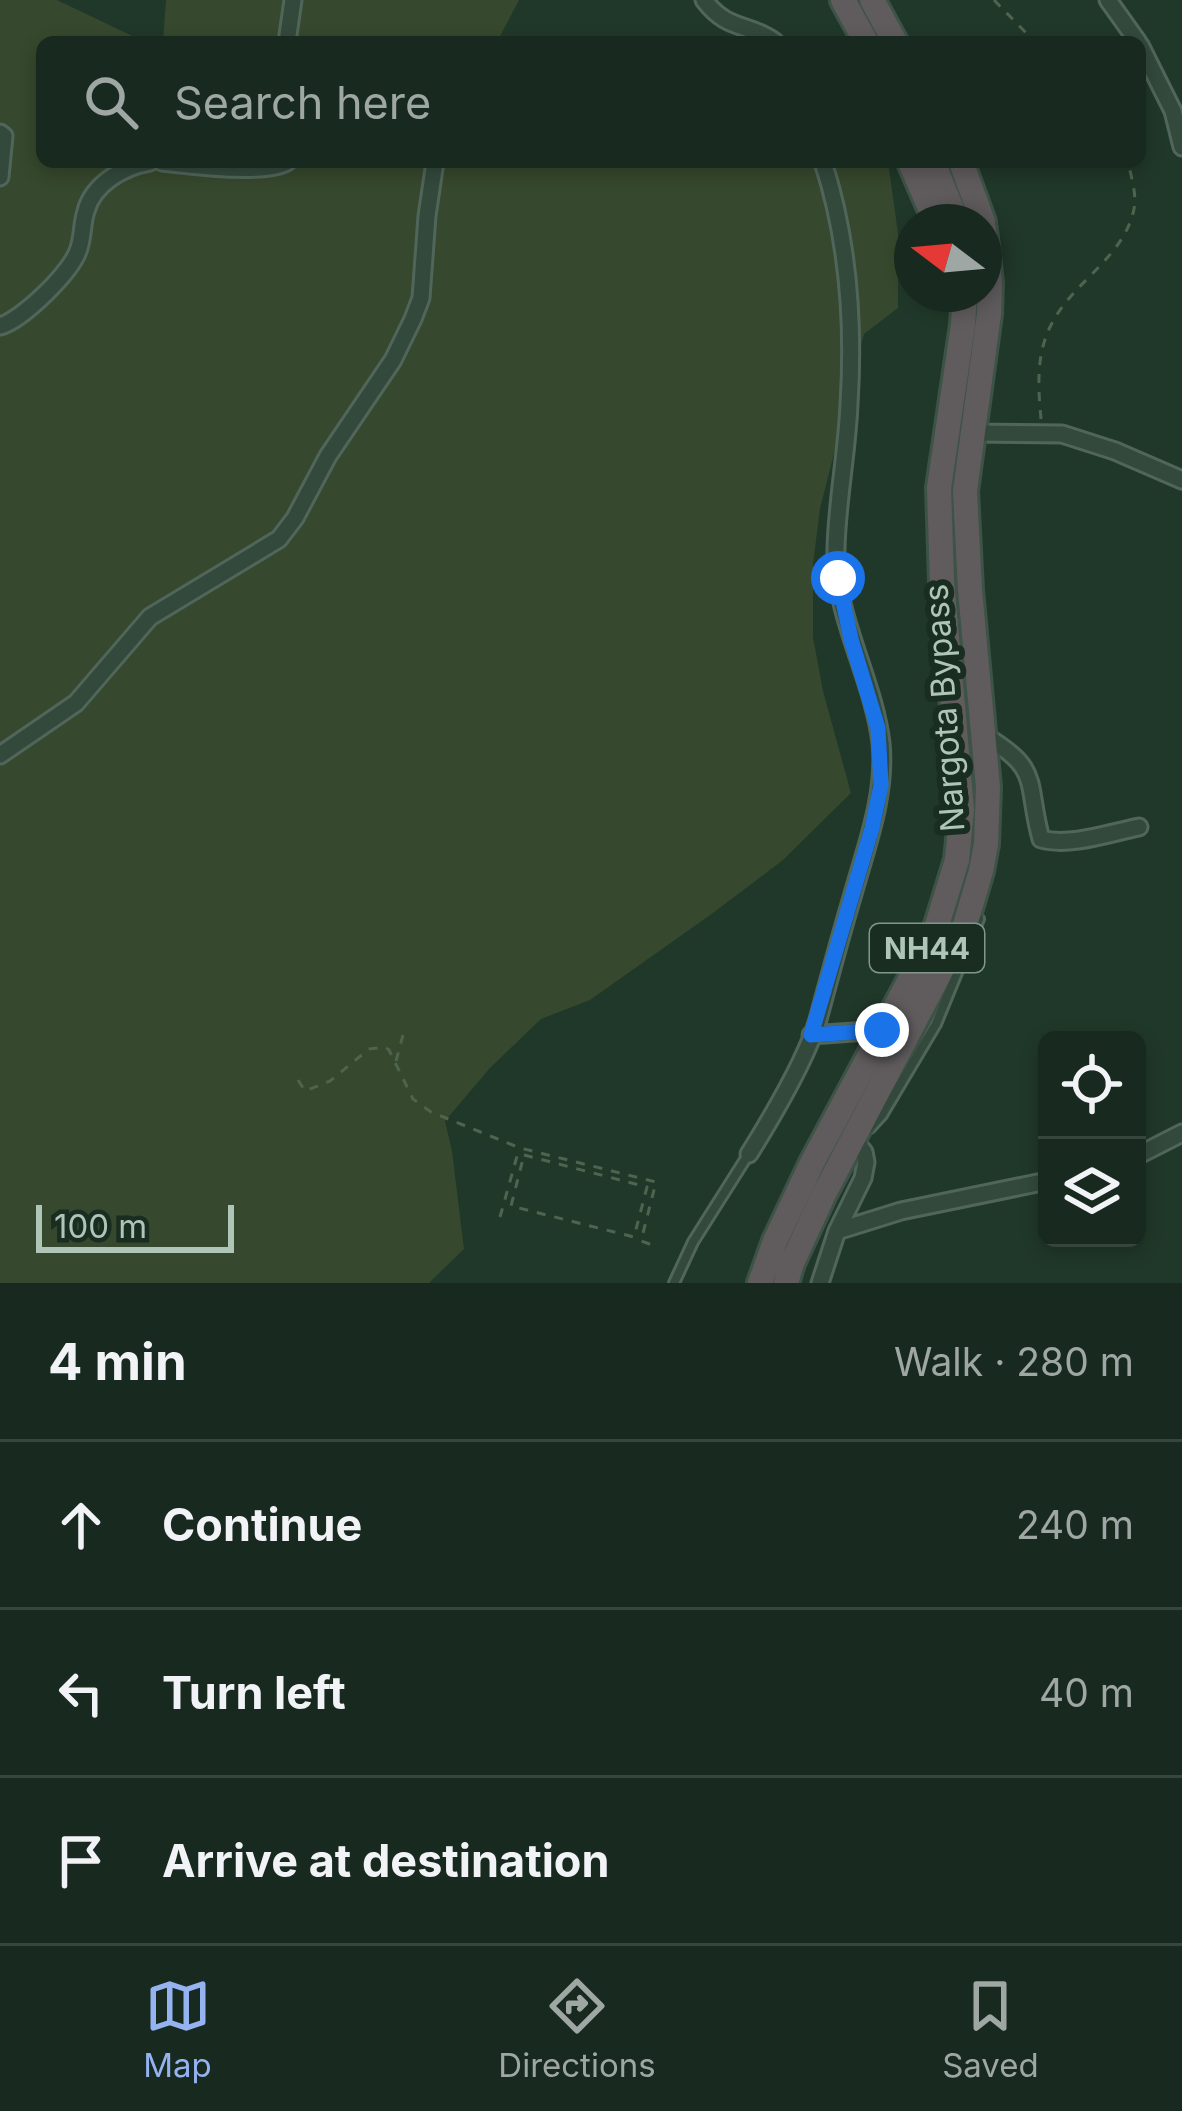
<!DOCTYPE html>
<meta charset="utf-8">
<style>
body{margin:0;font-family:Inter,sans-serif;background:#25362c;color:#f1f3f6}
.controls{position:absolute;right:36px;bottom:36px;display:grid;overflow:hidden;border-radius:18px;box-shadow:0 6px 18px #0003}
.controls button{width:108px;height:108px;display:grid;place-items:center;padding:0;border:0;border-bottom:3px solid #36463d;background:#182a1f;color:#f1f3f6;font:60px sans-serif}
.compass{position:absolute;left:894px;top:204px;width:108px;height:108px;border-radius:50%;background:#182a1f;box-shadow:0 6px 18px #0003;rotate:286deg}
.scale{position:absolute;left:36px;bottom:30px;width:198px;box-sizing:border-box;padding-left:12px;border:6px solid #aec5b8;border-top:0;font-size:33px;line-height:42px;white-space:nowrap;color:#aec5b8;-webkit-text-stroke:9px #192d21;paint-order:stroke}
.stop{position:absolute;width:36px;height:36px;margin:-27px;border:9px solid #1a73e8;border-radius:50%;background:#fff}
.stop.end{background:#1a73e8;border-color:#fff;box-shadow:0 3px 12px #0008}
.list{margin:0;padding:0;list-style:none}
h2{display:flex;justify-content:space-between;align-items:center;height:156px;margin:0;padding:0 48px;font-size:51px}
h2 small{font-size:39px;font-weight:400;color:#9fa7a4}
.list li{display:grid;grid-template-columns:78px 1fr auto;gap:36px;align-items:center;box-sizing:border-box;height:168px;padding:0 48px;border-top:3px solid #36463d}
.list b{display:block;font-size:45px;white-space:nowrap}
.list em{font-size:39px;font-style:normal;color:#9fa7a4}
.icon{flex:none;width:66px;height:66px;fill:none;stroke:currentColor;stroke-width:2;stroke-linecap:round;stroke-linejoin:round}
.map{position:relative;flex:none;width:1182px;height:1283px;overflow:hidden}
.search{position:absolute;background:#182a1f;box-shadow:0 6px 18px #0003;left:36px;right:36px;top:36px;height:132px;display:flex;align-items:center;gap:30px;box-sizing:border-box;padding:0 42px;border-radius:18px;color:#9fa7a4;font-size:45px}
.sheet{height:660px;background:#182a1f}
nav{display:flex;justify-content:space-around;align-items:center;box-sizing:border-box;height:168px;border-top:3px solid #36463d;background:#182a1f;font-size:33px;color:#9fa7a4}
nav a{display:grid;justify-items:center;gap:6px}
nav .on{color:#95b2f1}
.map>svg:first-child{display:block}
</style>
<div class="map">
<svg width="1182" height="1283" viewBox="0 0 1182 1283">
<rect width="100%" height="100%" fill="#203829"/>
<path fill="#36482d" d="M0 0H57L145 42H42V162H888L898 233V308L864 334 820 509 813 564V637L823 691 851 793 783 860 713 913 590 1000 541 1019 490 1068 445 1121 452 1151 464 1249 429 1283H0Z
M166 0H519L497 42H163Z"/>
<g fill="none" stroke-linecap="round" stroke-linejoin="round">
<defs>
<path id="service" d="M870 1128 882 1115 936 1024 979 919
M674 1283 693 1242 748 1155"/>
<path id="minor" d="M704 0C728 32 748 22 775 42
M1108 0 1138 42
M287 42 293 0
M1140 45 1173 111 1182 147
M0 133 4 136 0 177
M162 162C191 165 263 175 287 162
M0 326C22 320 73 271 79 248 83 236 82 223 86 211 93 184 124 166 150 162
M973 433 1062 434 1115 451 1182 480
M982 734C1043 770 1025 780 1041 839 1070 847 1109 833 1139 827
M0 755 76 703 150 617 279 539 295 518 328 456 393 360 413 319 421 298 427 216 435 162
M811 1035 882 1030
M749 1154C772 1117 808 1057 819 1016 830 975 841 934 853 894 867 844 886 795 881 743 873 677 834 617 836 549 837 501 847 453 849 404 854 324 848 239 823 162
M1137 1156 1182 1133
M837 1231 901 1211 1047 1181
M820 1283 837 1231 863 1178 866 1162 864 1152 852 1137"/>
<path id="trunk" d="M843 0 866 42
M872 0 895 42
M910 162 936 222
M933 162 957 222
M961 162 983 222
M760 1283 775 1241 812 1163 934 935 957 860 962 810 942 580 939 488 963 325 965 294
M786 1283 792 1263 824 1194 965 925 981 871 986 844 988 787 970 590 965 491 989 314 990 283 984 229"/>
</defs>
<use href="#service" stroke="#51665a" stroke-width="14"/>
<use href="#minor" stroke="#51665a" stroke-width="21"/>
<use href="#trunk" stroke="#3e5347" stroke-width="30"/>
<path stroke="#4f644e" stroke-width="3" stroke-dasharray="9 9" stroke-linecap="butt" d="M994 0 1035 42
M1041 419C1038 387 1036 354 1051 325 1072 282 1124 258 1134 209 1137 194 1131 176 1128 162
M396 1061 403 1035
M298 1080 305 1091 330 1081 369 1049 385 1047 389 1050 413 1099 431 1112 520 1148 656 1182 641 1241 655 1246
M524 1155 647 1187 634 1237 511 1206Z
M500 1217 519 1149"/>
<use href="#service" stroke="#33493c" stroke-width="8"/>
<use href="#minor" stroke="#33493c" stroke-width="15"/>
<use href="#trunk" stroke="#605c5e" stroke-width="24"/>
</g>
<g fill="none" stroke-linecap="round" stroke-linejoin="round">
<path stroke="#1a73e8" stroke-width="15" d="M838 578 851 639 878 728 881 785 872 828 811 1035 882 1030"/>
</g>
<g text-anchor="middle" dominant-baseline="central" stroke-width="12" stroke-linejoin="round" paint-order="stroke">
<rect fill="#192d21" stroke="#81978b" stroke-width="3" x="870" y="924" width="114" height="48" rx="9"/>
<g font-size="30" font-weight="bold" fill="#aec5b8">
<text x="927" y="948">NH44</text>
</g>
<g font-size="33" fill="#aec5b8" stroke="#192d21">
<text transform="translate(944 708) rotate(-94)">Nargota Bypass</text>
</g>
</g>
</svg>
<div class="controls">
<button><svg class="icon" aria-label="locate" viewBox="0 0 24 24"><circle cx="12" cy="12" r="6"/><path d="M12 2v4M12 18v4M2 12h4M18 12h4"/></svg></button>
<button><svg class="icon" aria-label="layers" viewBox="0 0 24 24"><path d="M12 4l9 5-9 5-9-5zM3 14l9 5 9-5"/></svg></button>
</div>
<svg class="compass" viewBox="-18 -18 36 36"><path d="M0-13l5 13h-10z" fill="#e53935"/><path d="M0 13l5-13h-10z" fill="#9fa7a4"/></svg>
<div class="scale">100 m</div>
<div class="stop" style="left:838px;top:578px"></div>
<div class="stop end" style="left:882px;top:1030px"></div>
<div class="search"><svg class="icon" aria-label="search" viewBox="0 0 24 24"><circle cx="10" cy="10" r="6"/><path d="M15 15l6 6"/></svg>Search here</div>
</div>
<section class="sheet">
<h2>4 min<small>Walk · 280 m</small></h2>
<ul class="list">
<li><svg class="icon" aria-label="ahead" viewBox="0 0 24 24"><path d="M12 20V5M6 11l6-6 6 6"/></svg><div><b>Continue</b></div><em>240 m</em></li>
<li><svg class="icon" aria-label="left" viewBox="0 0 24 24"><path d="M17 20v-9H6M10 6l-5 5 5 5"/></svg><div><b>Turn left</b></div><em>40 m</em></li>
<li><svg class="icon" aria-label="arrive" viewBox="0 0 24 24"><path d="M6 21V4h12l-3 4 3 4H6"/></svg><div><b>Arrive at destination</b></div></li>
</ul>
</section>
<nav>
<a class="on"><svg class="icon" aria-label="map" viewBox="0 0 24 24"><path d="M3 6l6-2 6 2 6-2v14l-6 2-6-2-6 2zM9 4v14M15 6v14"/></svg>Map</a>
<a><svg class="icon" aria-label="directions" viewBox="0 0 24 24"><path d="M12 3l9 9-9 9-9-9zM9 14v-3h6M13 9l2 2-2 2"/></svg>Directions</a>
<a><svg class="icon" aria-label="saved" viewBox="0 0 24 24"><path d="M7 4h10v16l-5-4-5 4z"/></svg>Saved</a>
</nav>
